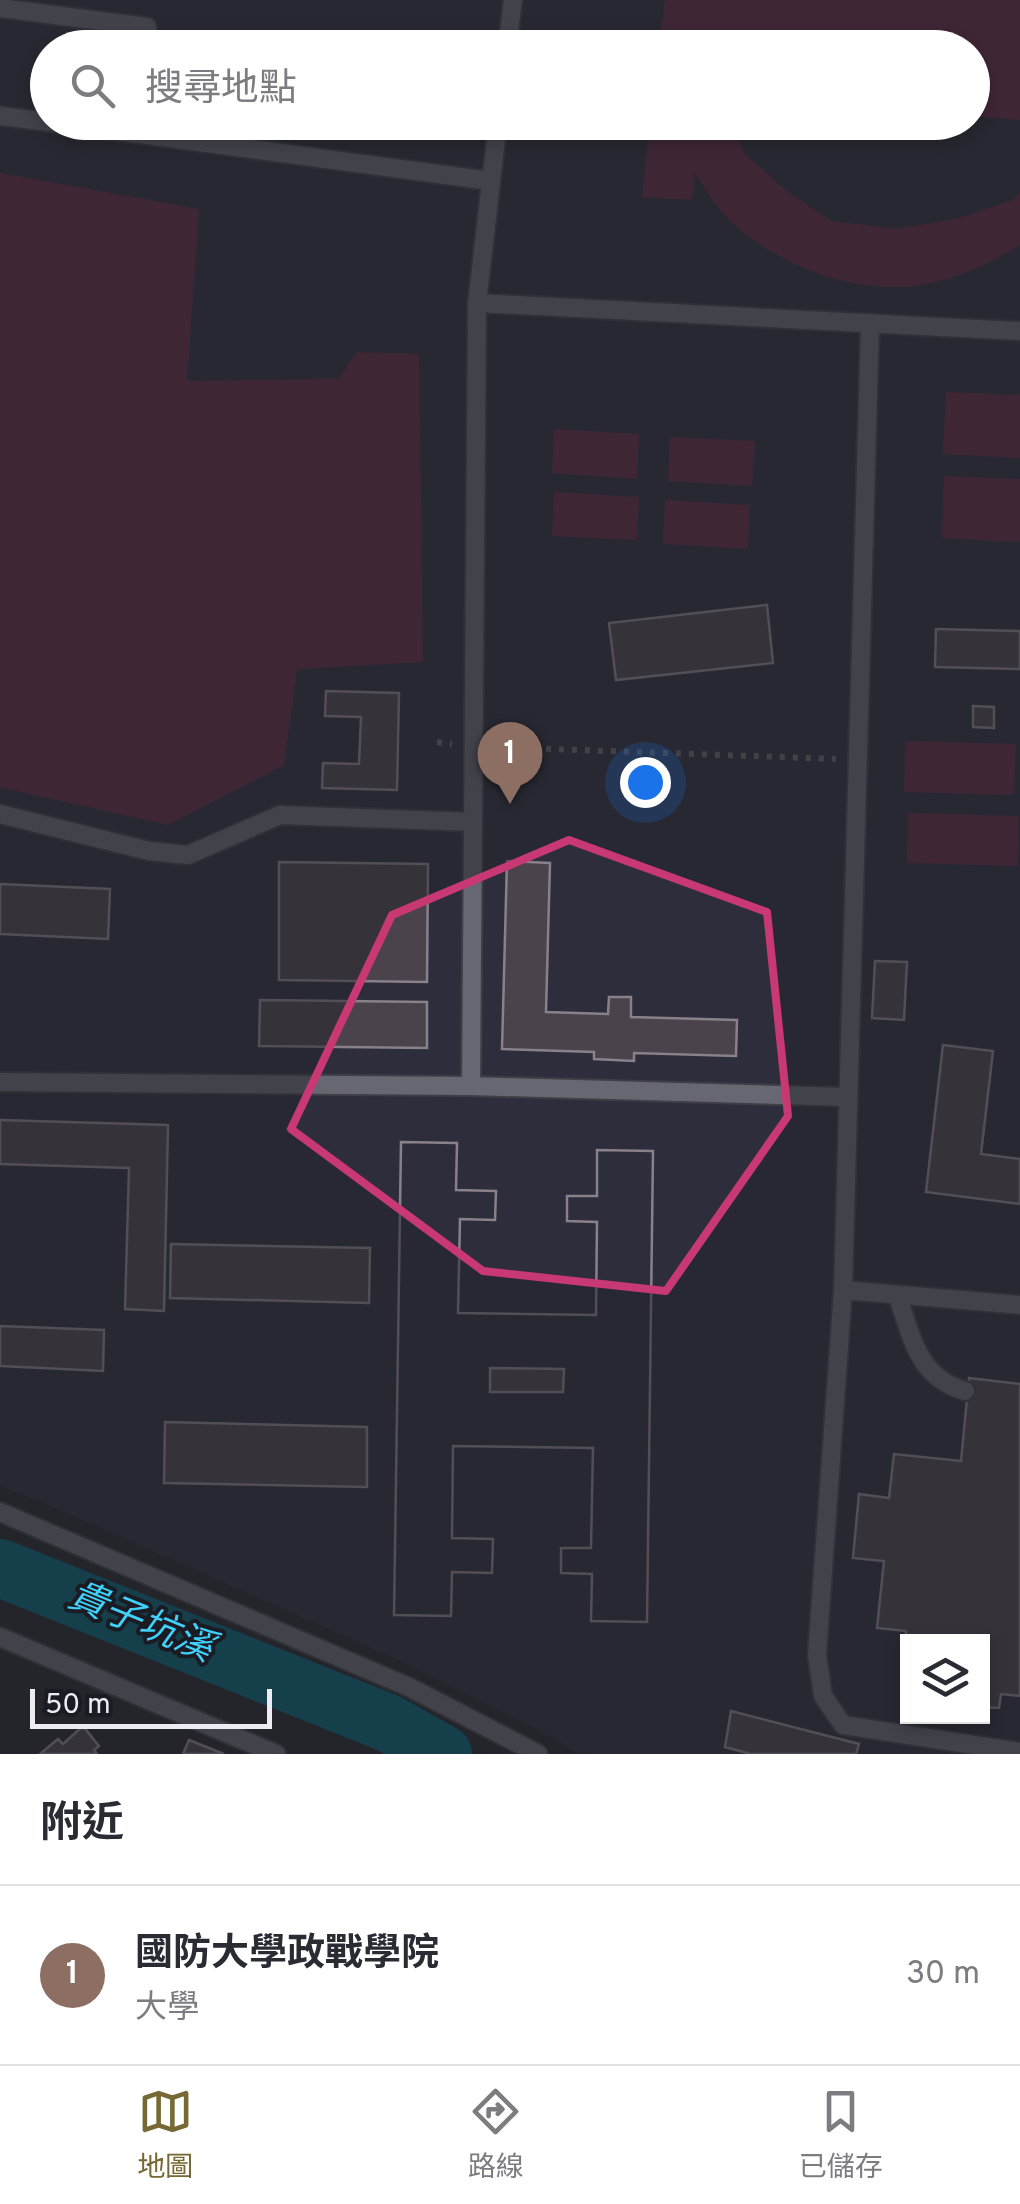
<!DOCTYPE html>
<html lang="zh-TW">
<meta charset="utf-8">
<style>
body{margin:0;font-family:Overpass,"Noto Sans TC",sans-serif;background:#f2f2f3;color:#2b2b33}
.controls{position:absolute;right:30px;bottom:30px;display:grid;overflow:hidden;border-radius:0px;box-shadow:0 5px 15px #0003}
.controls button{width:90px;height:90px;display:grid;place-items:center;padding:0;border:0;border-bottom:2px solid #e1e1e2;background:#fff;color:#2b2b33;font:50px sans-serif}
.scale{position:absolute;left:30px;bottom:25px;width:242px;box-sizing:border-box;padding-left:10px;border:5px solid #ececf2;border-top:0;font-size:28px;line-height:35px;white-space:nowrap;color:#ececf2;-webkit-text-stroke:8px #1b1b23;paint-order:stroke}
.you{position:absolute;left:645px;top:782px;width:35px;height:35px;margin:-25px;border:8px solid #fff;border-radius:50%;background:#1a73e8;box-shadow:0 0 0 15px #1a73e833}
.badge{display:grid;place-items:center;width:65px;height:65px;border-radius:50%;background:#776934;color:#fff;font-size:32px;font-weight:700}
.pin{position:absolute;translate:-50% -82px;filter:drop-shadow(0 2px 5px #0008)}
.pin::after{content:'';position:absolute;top:52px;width:35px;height:30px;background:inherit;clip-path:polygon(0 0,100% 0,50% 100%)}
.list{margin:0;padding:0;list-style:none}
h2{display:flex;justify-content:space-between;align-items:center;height:130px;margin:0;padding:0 40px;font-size:42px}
h2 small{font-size:32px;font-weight:400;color:#7c7c81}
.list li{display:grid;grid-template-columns:65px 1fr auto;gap:30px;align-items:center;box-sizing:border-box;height:180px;padding:0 40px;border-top:2px solid #e1e1e2}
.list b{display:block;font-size:38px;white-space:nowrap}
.list p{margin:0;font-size:32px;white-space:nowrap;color:#7c7c81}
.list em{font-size:32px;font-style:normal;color:#7c7c81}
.icon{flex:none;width:55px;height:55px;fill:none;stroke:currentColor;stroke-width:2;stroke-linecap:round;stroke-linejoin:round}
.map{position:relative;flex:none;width:1020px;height:1754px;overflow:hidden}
.search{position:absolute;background:#fff;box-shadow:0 5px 15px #0003;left:30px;right:30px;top:30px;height:110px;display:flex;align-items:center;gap:25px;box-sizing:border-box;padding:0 35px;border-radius:55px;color:#7c7c81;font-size:38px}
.sheet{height:310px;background:#fff}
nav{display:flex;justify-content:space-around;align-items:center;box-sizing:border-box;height:140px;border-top:2px solid #e1e1e2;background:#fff;font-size:28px;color:#7c7c81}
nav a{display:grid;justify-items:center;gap:5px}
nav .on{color:#776934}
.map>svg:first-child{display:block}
</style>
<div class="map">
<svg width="1020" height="1754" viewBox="0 0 1020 1754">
<rect width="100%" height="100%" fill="#24242c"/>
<path fill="#2e2d3b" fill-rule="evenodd" d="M0 0H1020V1754H580L529 1725 407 1664 60 1510 0 1486ZM48 48H972V122H48ZM908 1642H982V1716H908Z"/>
<path fill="#5f2941" d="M665 0H1020V120L973 116 972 48 659 47Z
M650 123H731L745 154 788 192 831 221 897 229 960 218 1013 200 1020 191V245C991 263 961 277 927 284 860 297 783 268 732 223 717 209 706 191 695 173L692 200 642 197Z
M0 173 199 209 187 381 338 379 357 352 419 354 423 662 297 669 284 765 168 825 0 787Z
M946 392 1020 395V458L943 454Z
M554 429 639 434 637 479 552 473Z
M670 437 755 441 752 486 668 481Z
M944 476 1020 479V542L942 538Z
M554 492 639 497 637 540 552 536Z
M665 500 750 505 748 549 663 544Z
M905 741 1016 744 1014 795 904 792Z
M908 813 1019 816 1018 866 907 863Z"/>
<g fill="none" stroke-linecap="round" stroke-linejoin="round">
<path stroke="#055f74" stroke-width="58" d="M0 1568 388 1723 443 1754"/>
</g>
<path fill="#4a434b" stroke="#89818a" stroke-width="2.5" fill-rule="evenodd" d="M767 605 773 663 616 680 609 623Z
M936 629 1020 631V669L935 667Z
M326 691 399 693 397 790 322 788 323 763 359 764 361 717 325 716Z
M973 706 994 707V728L973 727Z
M507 861 550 863 546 1012 608 1014 609 997H631V1017L737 1020 736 1056 634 1053V1061L594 1059V1052L502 1049Z
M279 862 428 864 427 982 279 980Z
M0 884 110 889 108 939 0 934Z
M875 961 907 962 904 1020 872 1018Z
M260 1000 427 1002V1048L259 1046Z
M943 1045 993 1051 981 1154 1020 1159V1204L926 1192Z
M0 1120 168 1125 164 1311 125 1309 129 1168 0 1164Z
M401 1142 457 1143 456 1190 496 1191 495 1220 460 1219 458 1313 596 1315 597 1222 567 1221V1196H597V1150L653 1151 647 1622 591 1621 592 1574 561 1573V1548H591L593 1448 453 1446 452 1538 493 1539 492 1573 452 1572 451 1616 394 1615ZM490 1368 564 1369 563 1392H490Z
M401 1142 457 1143 456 1190 496 1191 495 1220 460 1219 458 1313 596 1315 597 1222 567 1221V1196H597V1150L653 1151 647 1622 591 1621 592 1574 561 1573V1548H591L593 1448 453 1446 452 1538 493 1539 492 1573 452 1572 451 1616 394 1615Z
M171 1244 370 1248 369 1303 170 1298Z
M0 1326 104 1330 103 1371 0 1366Z
M969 1378 1020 1384V1696L1001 1694 999 1708 982 1707V1642H908V1669H903L906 1631 877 1628 884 1561 853 1558 859 1494 889 1498 894 1454 961 1461Z
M165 1422 367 1427V1487L164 1483Z
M731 1711 859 1744 856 1754H751L725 1747Z
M83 1726 99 1746 94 1750 97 1754H40L58 1739 63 1744Z
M189 1740 224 1754H183Z"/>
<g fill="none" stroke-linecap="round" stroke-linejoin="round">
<defs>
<path id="lane" d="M0 8 147 27 145 48
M507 48 513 0
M0 116 48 122
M49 122 491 181
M477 303 1020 331
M870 323 843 1290 1020 1305
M0 814 149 851 188 855 280 815 473 822
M0 1082 471 1086 848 1097
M471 1086 477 303 498 122
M843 1290 817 1655 823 1696 843 1725 1020 1752
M897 1295C912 1336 917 1377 965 1391
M0 1512 411 1688 538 1754
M0 1637 276 1754"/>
</defs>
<use href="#lane" stroke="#3f3e46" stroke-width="22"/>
<path stroke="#65656c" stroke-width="6" stroke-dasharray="5 8" stroke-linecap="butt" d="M437 742 452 744
M494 747 836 759"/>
<use href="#lane" stroke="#676771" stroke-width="18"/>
</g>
<path d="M0 0H1020V1754H0ZM569 840 767 912 788 1116 666 1291 483 1271 291 1129 392 915Z" fill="#24242c" fill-opacity=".55" fill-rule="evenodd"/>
<path fill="none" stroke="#c83872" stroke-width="8" stroke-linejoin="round" d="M569 840 767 912 788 1116 666 1291 483 1271 291 1129 392 915Z"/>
<g text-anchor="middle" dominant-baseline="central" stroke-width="8" stroke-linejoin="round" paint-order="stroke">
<g font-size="38" font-style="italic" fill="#3fd1f9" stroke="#1b1b23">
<text transform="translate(140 1624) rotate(22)">貴子坑溪</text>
</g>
</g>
</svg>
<div class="controls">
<button><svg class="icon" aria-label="layers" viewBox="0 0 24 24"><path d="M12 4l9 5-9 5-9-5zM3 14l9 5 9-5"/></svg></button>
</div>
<div class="scale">50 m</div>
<div class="you"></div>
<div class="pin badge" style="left:510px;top:804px;background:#8d6e63">1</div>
<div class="search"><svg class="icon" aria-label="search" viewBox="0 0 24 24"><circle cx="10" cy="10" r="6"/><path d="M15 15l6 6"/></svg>搜尋地點</div>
</div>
<section class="sheet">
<h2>附近<small></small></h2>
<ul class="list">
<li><span class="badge" style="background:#8d6e63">1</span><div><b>國防大學政戰學院</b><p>大學</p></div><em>30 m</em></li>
</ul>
</section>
<nav>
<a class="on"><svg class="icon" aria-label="map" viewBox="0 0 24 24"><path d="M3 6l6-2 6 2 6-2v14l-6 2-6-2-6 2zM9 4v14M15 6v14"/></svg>地圖</a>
<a><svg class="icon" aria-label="directions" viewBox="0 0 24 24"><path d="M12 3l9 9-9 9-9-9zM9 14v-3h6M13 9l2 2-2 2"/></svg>路線</a>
<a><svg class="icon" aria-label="saved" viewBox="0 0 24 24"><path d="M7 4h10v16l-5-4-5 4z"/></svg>已儲存</a>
</nav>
